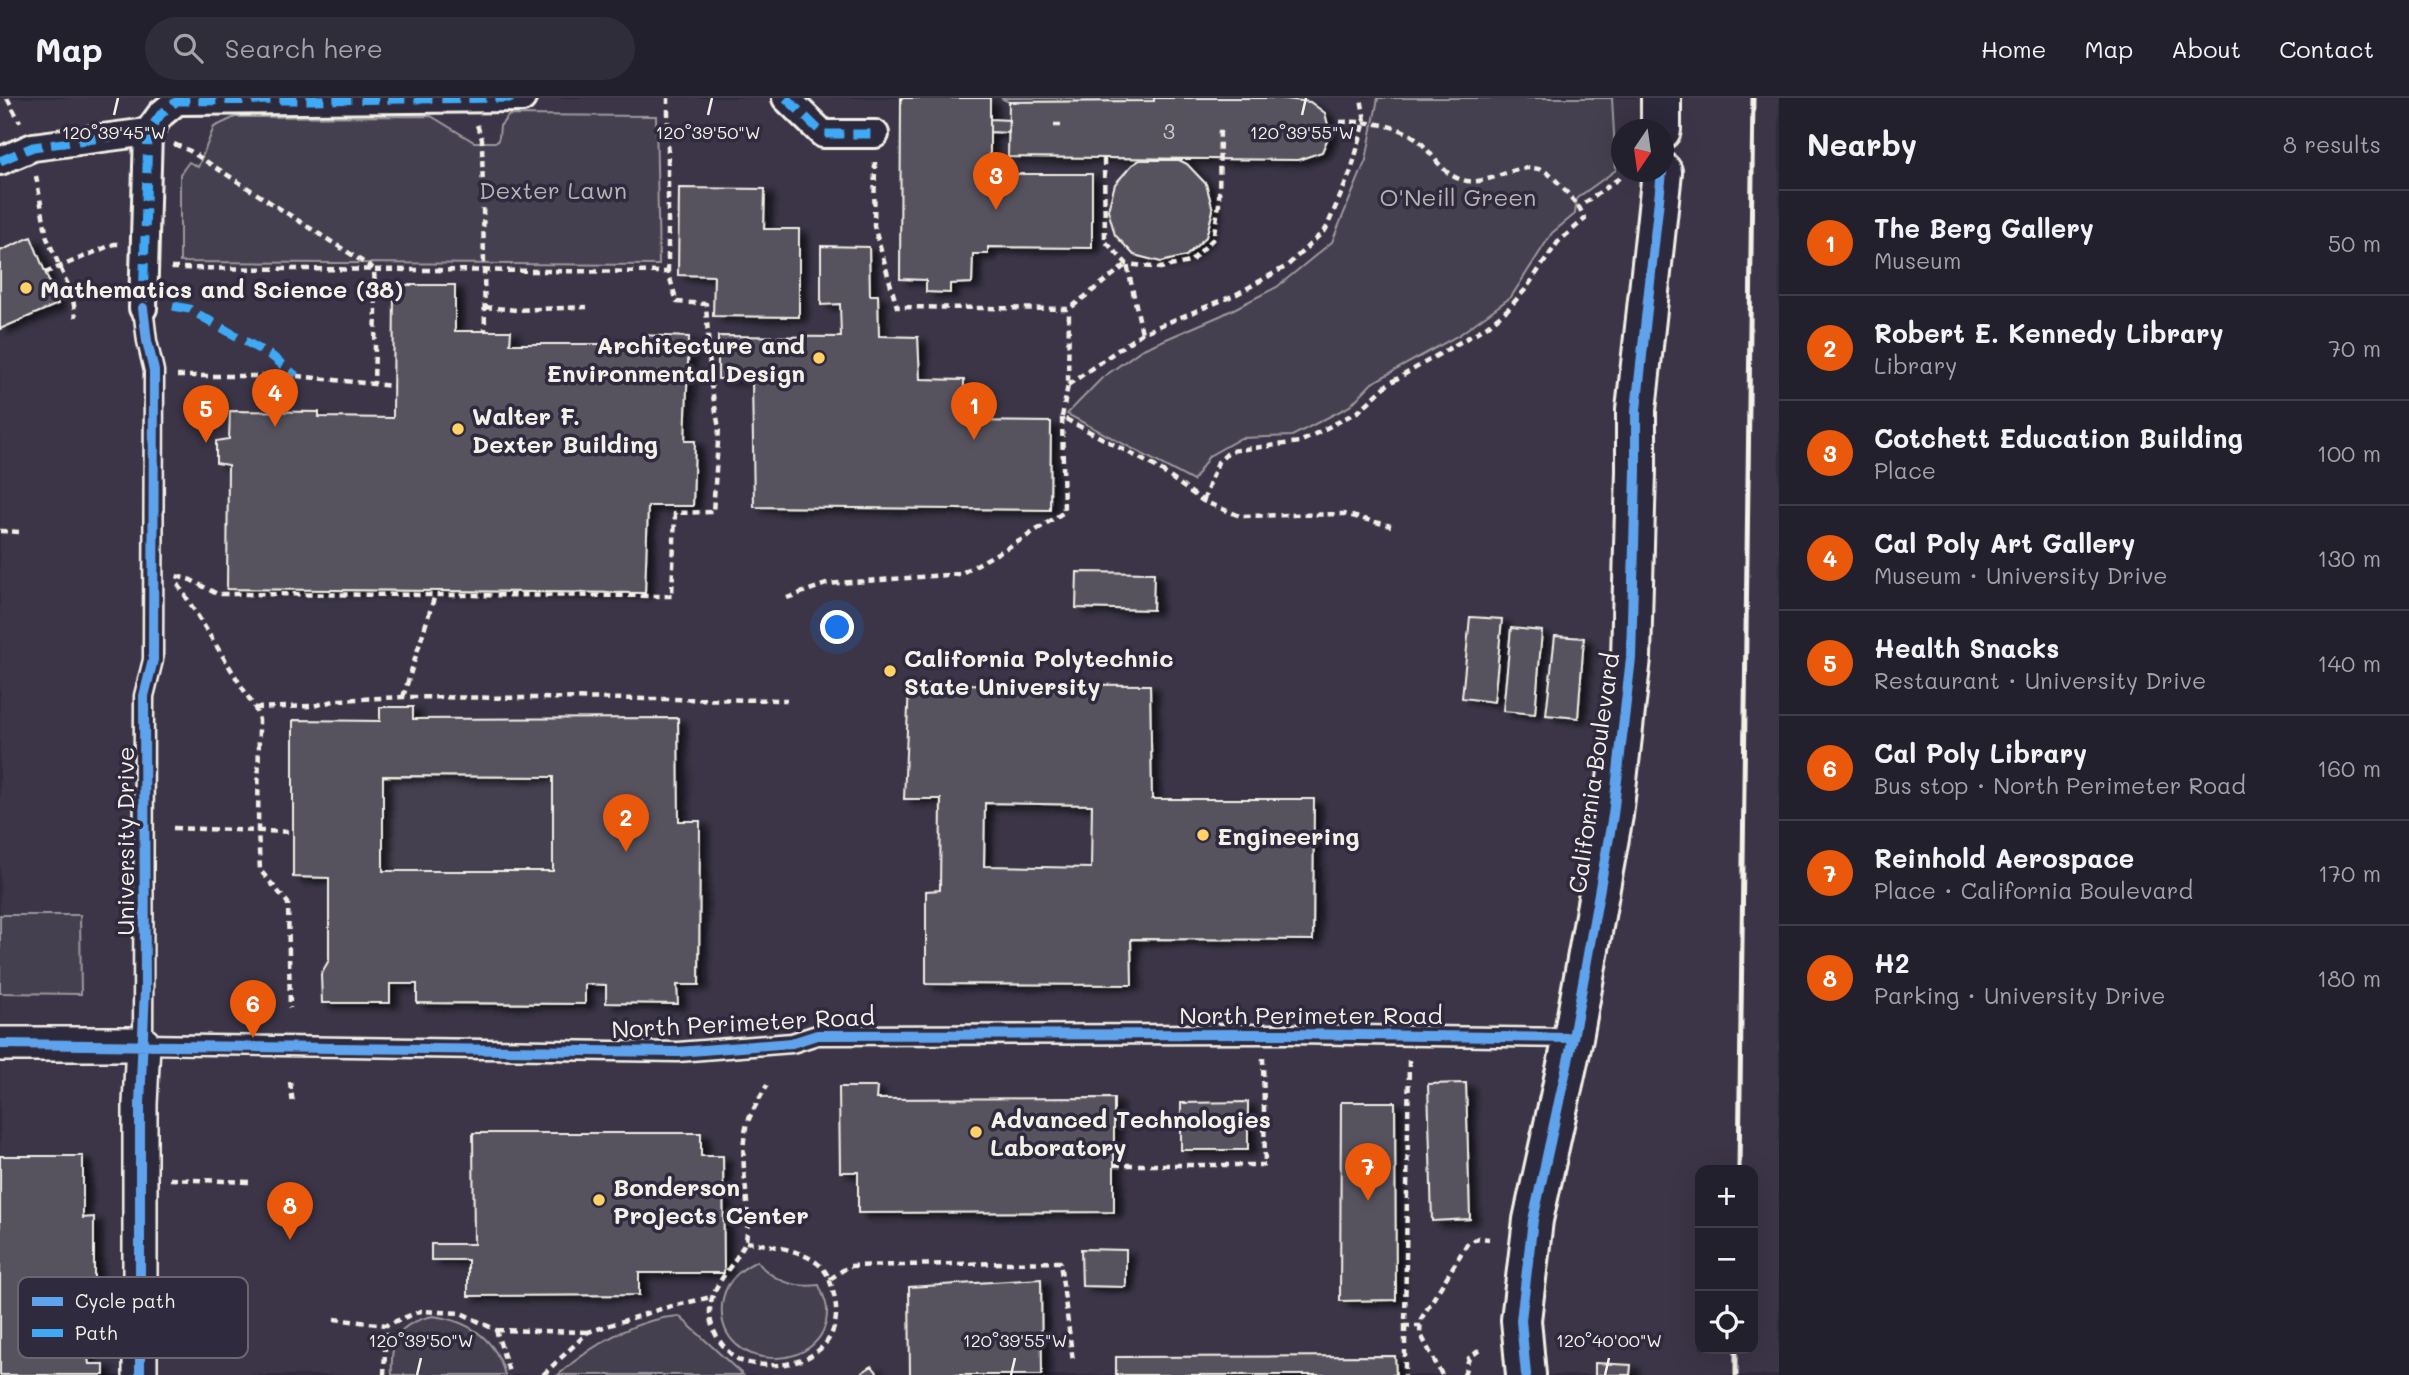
<!DOCTYPE html>
<meta charset="utf-8">
<style>
body{margin:0;font-family:Mali,sans-serif;background:#2f2d3a;color:#f1f3f6}
.controls{position:absolute;right:21px;bottom:21px;display:grid;overflow:hidden;border-radius:14px;box-shadow:0 7px 28px #0002}
.controls button{width:63px;height:63px;display:grid;place-items:center;padding:0;border:0;border-bottom:2px solid #403e4a;background:#23202e;color:#f1f3f6;font:35px sans-serif}
.compass{position:absolute;left:1611px;top:21px;width:63px;height:63px;border-radius:50%;background:#23202e;box-shadow:0 7px 28px #0002;rotate:193deg}
.you{position:absolute;left:838px;top:530px;width:24px;height:24px;margin:-18px;border:5px solid #fff;border-radius:50%;background:#1a73e8;box-shadow:0 0 0 10px #1a73e833}
.badge{display:grid;place-items:center;width:46px;height:46px;border-radius:50%;background:#ea580c;color:#fff;font-size:23px;font-weight:700}
.pin{position:absolute;translate:-50% -58px;filter:drop-shadow(0 2px 4px #0008)}
.pin::after{content:'';position:absolute;top:37px;width:24px;height:21px;background:inherit;clip-path:polygon(0 0,100% 0,50% 100%)}
.list{margin:0;padding:0;list-style:none}
h2{display:flex;justify-content:space-between;align-items:center;height:91px;margin:0;padding:0 28px;font-size:30px}
h2 small{font-size:23px;font-weight:400;color:#a3a3aa}
.list li{display:grid;grid-template-columns:46px 1fr auto;gap:21px;align-items:center;box-sizing:border-box;height:105px;padding:0 28px;border-top:2px solid #403e4a}
.list b{display:block;font-size:26px;white-space:nowrap}
.list p{margin:0;font-size:23px;white-space:nowrap;color:#a3a3aa}
.list em{font-size:23px;font-style:normal;color:#a3a3aa}
.icon{flex:none;width:38px;height:38px;fill:none;stroke:currentColor;stroke-width:2;stroke-linecap:round;stroke-linejoin:round}
.map{position:relative;flex:none;width:1779px;height:1277px;overflow:hidden}
header{display:flex;align-items:center;gap:42px;box-sizing:border-box;height:98px;padding:0 35px;background:#23202e;border-bottom:2px solid #403e4a}
header strong{font-size:33px}
nav{display:flex;gap:38px;margin-inline-start:auto;font-size:24px}
.search{width:490px;height:63px;background:#2f2d3a;display:flex;align-items:center;gap:18px;box-sizing:border-box;padding:0 24px;border-radius:38px;color:#a3a3aa;font-size:26px}
main{display:flex}
aside{flex:1;background:#23202e}
.map>svg:first-child{display:block}
</style>
<header>
<strong>Map</strong>
<div class="search"><svg class="icon" aria-label="search" viewBox="0 0 24 24"><circle cx="10" cy="10" r="6"/><path d="M15 15l6 6"/></svg>Search here</div>
<nav><a>Home</a><a>Map</a><a>About</a><a>Contact</a></nav>
</header>
<main>
<div class="map">
<svg width="1779" height="1277" viewBox="0 0 1779 1277">
<defs>
<filter id="shadow"><feDropShadow dx="8" dy="4.5" stdDeviation="3.5" flood-color="#0009"/></filter>
</defs>
<rect width="100%" height="100%" fill="#2f2a3d"/>
<filter id="ink" filterUnits="userSpaceOnUse"><feTurbulence type="fractalNoise" baseFrequency=".0143" numOctaves="2"/><feDisplacementMap in="SourceGraphic" scale="14" xChannelSelector="R" yChannelSelector="G"/><feConvolveMatrix kernelMatrix="1 2 1 2 8 2 1 2 1" color-interpolation-filters="sRGB"/></filter>
<g filter="url(#ink)">
<path fill="#3b3647" fill-rule="evenodd" d="M0 0H1779V1277H0ZM1622 32H1664V74H1622ZM1700 1072H1753V1251H1700Z"/>
<path fill="#454050" stroke="#9c989c" stroke-width="2" d="M1001 0H1154V3L1009 4Z
M1378 0H1612L1616 72 1577 100 1575 116 1552 135 1511 199 1459 237 1372 285 1350 308 1292 338 1241 340 1209 358 1193 383 1067 316 1102 280 1141 252 1222 217 1277 189 1332 144 1366 62Z
M509 17 656 18 659 167 180 164V76L189 64 198 69 214 29 235 19 431 18 474 44H497L499 39 500 28Z
M383 678 553 679V773H383Z
M0 817H80L81 896 0 895Z
M757 1163C772 1183 795 1190 819 1187 822 1195 827 1204 827 1212 829 1277 716 1277 722 1207 724 1185 738 1172 757 1163Z
M433 1218C469 1223 496 1241 505 1277H392C390 1242 396 1226 433 1218Z
M679 1218 743 1277H558C591 1248 634 1221 679 1218Z"/>
<path fill="#56525f" stroke="#f4f1e8" stroke-width="2" fill-rule="evenodd" filter="url(#shadow)" d="M901 0H990V76H1092V150L988 149V156H973L972 185 950 186V195L926 194V182L900 181Z
M1154 0H1278L1310 4 1325 15 1330 35 1322 54 1298 62 1008 59 1009 4 1154 3Z
M990 21 1009 22V35L990 34Z
M1140 62H1179L1187 66 1206 86 1213 112 1206 139 1186 158 1161 164 1134 157 1115 137 1108 112 1115 86 1132 67Z
M679 90 765 91 764 131H799V219L713 218 714 178 678 177Z
M31 139 58 206 0 231V153Z
M821 148 869 149 870 197H878L879 238 918 239 920 281 964 282V323L1051 324 1050 412 754 409 752 281H718V238L841 239 840 206 821 207Z
M394 187H455V233H511L510 246H640V237L689 239 685 343H695L693 408H648L645 495 227 491 228 367 216 365V343L229 341 230 313 319 314V319L393 320Z
M1077 474 1154 475 1153 512 1076 510Z
M1470 519 1502 521 1494 604 1462 600Z
M1511 530 1542 533 1535 616 1503 613Z
M1555 538 1584 540 1578 620 1546 617Z
M909 586 1150 587 1152 701H1314L1313 842 1131 841 1132 887 926 886V793L940 792 941 701H904ZM985 705 1092 707 1091 770 984 768Z
M380 609H413V621L678 620 679 723H700L699 887H677L678 906 606 905V887L585 886V906L417 905V886H390V905H322L321 876 329 862V780L293 779V622L380 623ZM383 678 553 679V773H383Z
M1466 985 1470 1121 1432 1123 1428 986Z
M839 989H877L876 1001 1114 1000V1114L858 1115V1074H840Z
M1248 1004V1052H1181V1005Z
M1341 1004H1395L1396 1202 1340 1203Z
M473 1035H701V1058H723L724 1175H639V1197L468 1198V1162H431V1146H474Z
M0 1058H83V1120L94 1119V1227L83 1228 89 1266H104V1277H0Z
M1081 1151 1126 1152V1189L1082 1188Z
M1041 1181 1042 1277H910L909 1189Z
M1395 1258 1396 1277H1116V1259Z
M1595 1265 1631 1267 1630 1277H1595Z
M872 1268 879 1277H858Z"/>
<g fill="none" stroke-linecap="round" stroke-linejoin="round">
<defs>
<path id="service" d="M143 210 147 243 154 273 153 562 144 598 143 946 678 954 792 945 817 937 1289 936 1573 940"/>
<path id="pedestrian" d="M786 0 823 36H875
M0 63 33 49 148 34 161 16 177 3 522 0
M143 210 148 34"/>
<path id="minor" d="M0 946H143L140 1006V1277"/>
<path id="tertiary" d="M1661 0V32
M1526 1277 1521 1222 1533 1122 1573 940 1613 717 1631 560 1636 373V312L1662 74"/>
</defs>
<use href="#service" stroke="#f4f1e8" stroke-width="23"/>
<use href="#pedestrian" stroke="#f4f1e8" stroke-width="32"/>
<use href="#minor" stroke="#f4f1e8" stroke-width="38"/>
<use href="#tertiary" stroke="#f4f1e8" stroke-width="44"/>
<path stroke="#f4f1e8" stroke-width="4.5" stroke-dasharray="7 5" stroke-linecap="butt" d="M7 0 20 24
M1340 24C1363 23 1400 26 1418 42 1435 57 1442 79 1467 83 1494 87 1526 57 1550 77 1561 86 1570 99 1579 109
M477 27 482 41 485 233
M1054 27H1064
M174 46 190 53 374 171 376 212 374 286
M1104 61 1105 143 1127 166 1160 170 1190 164 1213 141 1219 106 1220 28
M875 64 874 128 897 209 1069 211 1127 166 1142 235
M36 78 47 140 72 196 76 219
M171 170 668 174 677 204 706 206 711 287 719 330 713 414 675 415 672 498 217 496 191 482 176 478
M668 174V0
M45 175 114 146H119
M485 209 517 212 587 209
M177 278H296L393 288
M1068 287 1142 235 1235 197 1287 168 1326 131 1351 73 1365 23 1361 0
M1062 319 1068 287 1069 212
M1203 403 1218 364 1230 353 1300 344 1359 313 1388 286 1486 229 1508 211 1525 192 1558 144 1585 121 1579 109 1622 78
M0 433 20 434
M178 486 255 610 259 622 258 732 260 772 288 805 290 910
M787 500 826 486 960 476 1021 442 1064 414 1062 319 1156 369 1203 403 1240 418 1344 416 1391 428
M403 599 435 497
M255 610 313 608 338 602 403 599 787 602
M173 730 293 734
M1409 962 1405 1228H1421
M290 984 293 1006
M1114 1067H1265L1263 960
M170 1081 251 1084
M746 1144C769 1147 799 1151 817 1165 828 1173 831 1185 834 1197 848 1256 790 1277 741 1263 726 1255 710 1234 710 1216 709 1191 727 1176 739 1155 741 1151 745 1147 746 1142 752 1108 739 1068 745 1035 747 1019 760 1001 767 987
M830 1181 849 1168 1060 1164 1073 1263
M334 1221 386 1227 421 1213 461 1215 496 1232 510 1277
M1405 1228V1277
M496 1232 587 1234
M384 1277 386 1227
M543 1277 588 1234 664 1210 711 1199
M1442 1277 1420 1235 1421 1221 1467 1146 1478 1140 1489 1141
M1464 1277 1469 1260 1481 1251"/>
<use href="#service" stroke="#2f2a3d" stroke-width="18"/>
<use href="#pedestrian" stroke="#2f2a3d" stroke-width="26"/>
<use href="#minor" stroke="#2f2a3d" stroke-width="33"/>
<use href="#tertiary" stroke="#2f2a3d" stroke-width="38"/>
<path stroke="#f4f1e8" stroke-width="5" d="M1739 1072 1753 0
M1736 1277V1251"/>
<path stroke="#3fa9f5" stroke-width="9" stroke-dasharray="18 9" stroke-linecap="butt" d="M786 0 823 36H875
M0 63 33 49 148 34 161 16 177 3 522 0
M173 208 189 211 273 259 296 278
M143 210 148 34"/>
<defs>
<path id="cycleway" d="M0 946 678 954 792 945 817 937 1289 936 1573 940
M140 1277V1006L145 891 144 598 153 562 154 273 147 243 143 210
M1526 1277 1521 1222 1533 1122 1573 940 1613 717 1631 560 1636 373V312L1662 74"/>
</defs>
<use href="#cycleway" stroke="#2f2a3d" stroke-width="15"/>
<use href="#cycleway" stroke="#60a3ed" stroke-width="10"/>
</g>
</g>
<path fill="none" stroke="#f4f1e8" stroke-width="2.5" d="M114 17 118 0M708 17 712 0M1302 17 1306 0M417 1277 421 1260M1011 1277 1015 1260M1605 1277 1609 1260"/>
<g fill="#ffd166" stroke="#2f2a3d" stroke-width="2.5">
<circle cx="26" cy="190" r="7"/>
<circle cx="819" cy="260" r="7"/>
<circle cx="458" cy="331" r="7"/>
<circle cx="890" cy="573" r="7"/>
<circle cx="1203" cy="737" r="7"/>
<circle cx="976" cy="1034" r="7"/>
<circle cx="599" cy="1102" r="7"/>
</g>
<g text-anchor="middle" dominant-baseline="central" stroke-width="7" stroke-linejoin="round" paint-order="stroke">
<g font-size="21" fill="#ccc9c6">
<text x="1169" y="32">3</text>
</g>
<g font-size="24" fill="#b7b3b3" stroke="#2f2a3d">
<text x="553" y="91">Dexter Lawn</text>
<text x="1458" y="98">O'Neill Green</text>
</g>
<g font-size="24" font-weight="bold" fill="#f4f1e8" stroke="#2f2a3d" text-anchor="start">
<text x="40" y="190">Mathematics and Science (38)</text>
<text x="805" y="246" text-anchor="end">Architecture and<tspan x="805" dy="28">Environmental Design</tspan></text>
<text x="472" y="317">Walter F.<tspan x="472" dy="28">Dexter Building</tspan></text>
<text x="904" y="559">California Polytechnic<tspan x="904" dy="28">State University</tspan></text>
<text x="1217" y="737">Engineering</text>
<text x="990" y="1020">Advanced Technologies<tspan x="990" dy="28">Laboratory</tspan></text>
<text x="613" y="1088">Bonderson<tspan x="613" dy="28">Projects Center</tspan></text>
</g>
<g font-size="24" fill="#f4f1e8" stroke="#2f2a3d">
<text transform="translate(1593 675) rotate(-82)">California Boulevard</text>
<text transform="translate(124 743) rotate(-90)">University Drive</text>
<text x="1311" y="916">North Perimeter Road</text>
<text transform="translate(743 924) rotate(-3)">North Perimeter Road</text>
</g>
</g>
<rect x="18" y="1179" width="230" height="81" rx="10" fill="#2f2a3d" stroke="#6a6670" stroke-width="2"/>
<rect x="32" y="1199" width="31" height="9" fill="#60a3ed"/>
<rect x="32" y="1231" width="31" height="8" fill="#3fa9f5"/>
<g font-size="19" fill="#f4f1e8">
<text x="75" y="1210">Cycle path</text>
<text x="75" y="1242">Path</text>
</g>
<g font-size="18" text-anchor="middle" fill="#f4f1e8" stroke="#2f2a3d" stroke-width="7" stroke-linejoin="round" paint-order="stroke">
<text x="114" y="41">120°39'45"W</text>
<text x="708" y="41">120°39'50"W</text>
<text x="1302" y="41">120°39'55"W</text>
<text x="421" y="1249">120°39'50"W</text>
<text x="1015" y="1249">120°39'55"W</text>
<text x="1609" y="1249">120°40'00"W</text>
</g>
</svg>
<div class="controls">
<button>+</button>
<button>−</button>
<button><svg class="icon" aria-label="locate" viewBox="0 0 24 24"><circle cx="12" cy="12" r="6"/><path d="M12 2v4M12 18v4M2 12h4M18 12h4"/></svg></button>
</div>
<svg class="compass" viewBox="-18 -18 36 36"><path d="M0-13l5 13h-10z" fill="#e53935"/><path d="M0 13l5-13h-10z" fill="#a3a3aa"/></svg>
<div class="you"></div>
<div class="pin badge" style="left:974px;top:342px">1</div>
<div class="pin badge" style="left:626px;top:754px">2</div>
<div class="pin badge" style="left:996px;top:112px">3</div>
<div class="pin badge" style="left:275px;top:329px">4</div>
<div class="pin badge" style="left:206px;top:345px">5</div>
<div class="pin badge" style="left:253px;top:940px">6</div>
<div class="pin badge" style="left:1368px;top:1103px">7</div>
<div class="pin badge" style="left:290px;top:1142px">8</div>
</div>
<aside>
<h2>Nearby<small>8 results</small></h2>
<ul class="list">
<li><span class="badge">1</span><div><b>The Berg Gallery</b><p>Museum</p></div><em>50 m</em></li>
<li><span class="badge">2</span><div><b>Robert E. Kennedy Library</b><p>Library</p></div><em>70 m</em></li>
<li><span class="badge">3</span><div><b>Cotchett Education Building</b><p>Place</p></div><em>100 m</em></li>
<li><span class="badge">4</span><div><b>Cal Poly Art Gallery</b><p>Museum · University Drive</p></div><em>130 m</em></li>
<li><span class="badge">5</span><div><b>Health Snacks</b><p>Restaurant · University Drive</p></div><em>140 m</em></li>
<li><span class="badge">6</span><div><b>Cal Poly Library</b><p>Bus stop · North Perimeter Road</p></div><em>160 m</em></li>
<li><span class="badge">7</span><div><b>Reinhold Aerospace</b><p>Place · California Boulevard</p></div><em>170 m</em></li>
<li><span class="badge">8</span><div><b>H2</b><p>Parking · University Drive</p></div><em>180 m</em></li>
</ul>
</aside>
</main>
